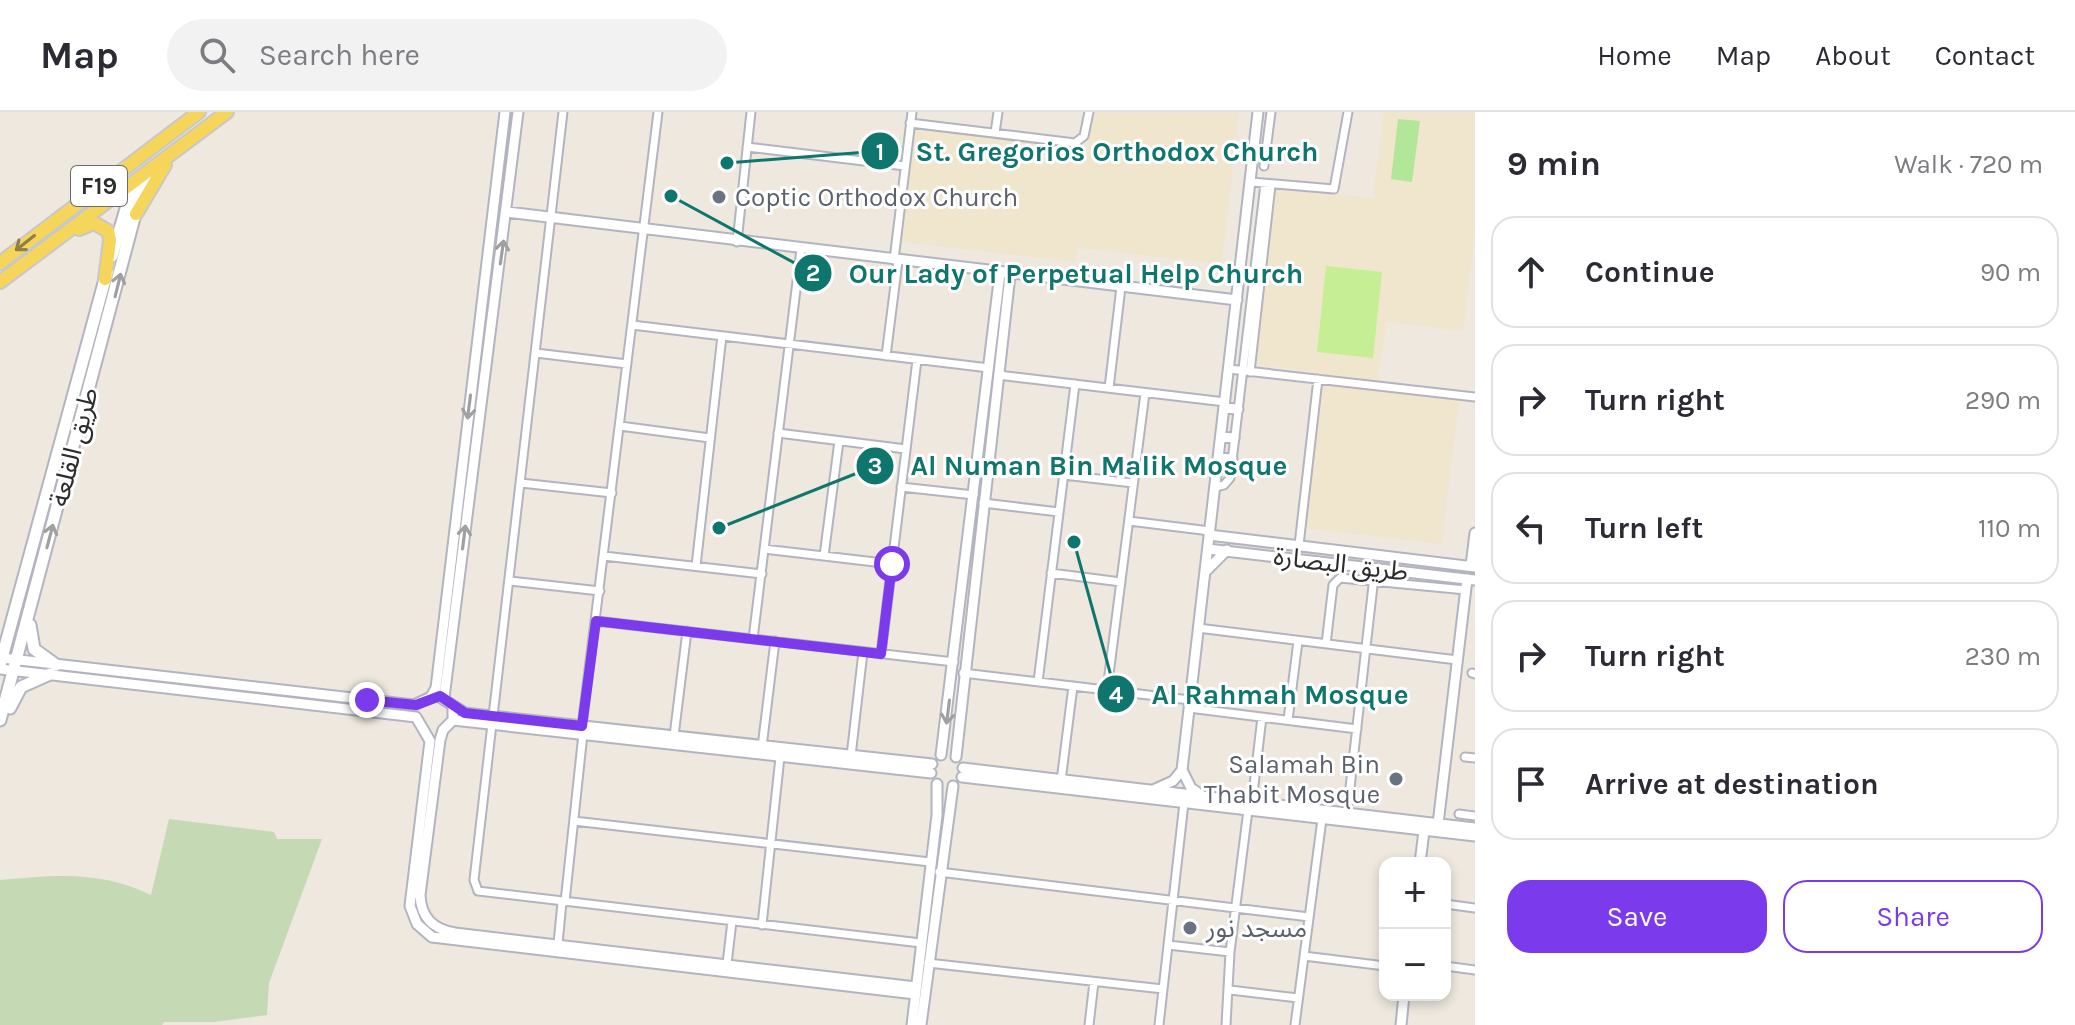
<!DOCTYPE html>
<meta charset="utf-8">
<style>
body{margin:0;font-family:Karla,"Noto Sans Arabic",sans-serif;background:#f2f2f3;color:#2b2b33}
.controls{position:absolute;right:24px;bottom:24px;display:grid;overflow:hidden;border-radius:16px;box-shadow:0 4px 12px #0003}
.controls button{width:72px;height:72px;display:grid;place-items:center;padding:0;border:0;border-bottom:2px solid #e1e1e2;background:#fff;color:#2b2b33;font:40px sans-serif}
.stop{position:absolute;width:24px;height:24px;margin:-18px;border:6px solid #7c3aed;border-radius:50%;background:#fff}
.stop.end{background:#7c3aed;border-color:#fff;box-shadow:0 2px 8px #0008}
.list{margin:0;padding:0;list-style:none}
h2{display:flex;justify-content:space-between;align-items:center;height:104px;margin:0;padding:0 32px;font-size:34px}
h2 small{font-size:26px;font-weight:400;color:#7c7c81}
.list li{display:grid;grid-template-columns:52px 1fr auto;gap:24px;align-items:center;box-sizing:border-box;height:112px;margin:0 16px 16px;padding:0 16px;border:2px solid #e1e1e2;border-radius:24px}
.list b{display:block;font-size:30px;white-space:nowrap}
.list em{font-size:26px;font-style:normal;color:#7c7c81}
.actions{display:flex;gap:16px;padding:24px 32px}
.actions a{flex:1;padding:18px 0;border:2px solid #7c3aed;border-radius:24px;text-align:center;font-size:28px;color:#7c3aed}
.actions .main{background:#7c3aed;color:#fff}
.icon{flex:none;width:44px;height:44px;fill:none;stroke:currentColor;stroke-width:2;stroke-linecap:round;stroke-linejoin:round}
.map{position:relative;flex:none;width:1475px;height:913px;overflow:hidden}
header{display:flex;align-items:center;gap:48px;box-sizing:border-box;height:112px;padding:0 40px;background:#fff;border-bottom:2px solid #e1e1e2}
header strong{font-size:38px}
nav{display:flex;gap:44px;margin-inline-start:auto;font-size:28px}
.search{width:560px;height:72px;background:#f2f2f3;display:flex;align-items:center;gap:20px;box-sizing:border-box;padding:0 28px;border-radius:44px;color:#7c7c81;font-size:30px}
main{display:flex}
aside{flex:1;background:#fff}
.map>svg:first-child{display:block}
</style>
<header>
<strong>Map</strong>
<div class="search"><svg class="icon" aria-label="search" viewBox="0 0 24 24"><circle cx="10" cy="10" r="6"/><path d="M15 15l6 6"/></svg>Search here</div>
<nav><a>Home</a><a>Map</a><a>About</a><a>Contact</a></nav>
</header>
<main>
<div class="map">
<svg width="1475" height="913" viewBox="0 0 1475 913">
<rect width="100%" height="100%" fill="#eee8de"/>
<path fill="#f0e6cd" d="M1092 0H1239L1222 152 1078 136 1075 150 901 130 914 16 1088 36Z
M1384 0H1475V119L1463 219 1386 210 1378 269 1253 252 1275 74 1373 86Z
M1320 270 1459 287 1442 432 1303 416Z"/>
<path fill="#b2e699" d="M1398 7 1420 9 1412 70 1391 67Z"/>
<path fill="#c5d9b5" d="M169 707 274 720 277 727H322L269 871 267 903 214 910H164L162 913H0V768C56 763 99 758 151 783Z"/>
<path fill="#c6ee94" d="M1326 154 1382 160 1373 246 1317 240Z"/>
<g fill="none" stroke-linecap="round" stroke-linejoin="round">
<defs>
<path id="minor" d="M910 11 1075 31 1084 24 1089 0
M995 21 998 0
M747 35 905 54
M1264 54 1271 0
M1251 70 1334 77 1348 0
M737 130 751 0
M894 148 912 0
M632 213 989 256
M536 241 627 252
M886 244 898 149
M1229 257 1475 285
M1250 260 1271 73
M998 263 1225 290
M1109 276 1121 175
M620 314 710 326
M778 321 906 337
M1064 363 1133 371
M521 371 612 381
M901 375 974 383
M1215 375 1224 373 1230 366 1265 72
M983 391 1059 400
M1129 409 1210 419
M1299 433 1318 267
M764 437 892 452
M604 444 762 462
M824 444 839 329
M696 454 722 224
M1051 461 1121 470
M510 469 600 479
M596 509 954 550
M1198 516 1457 548
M753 527 801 137
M1326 532 1333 473 1340 466 1466 478
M881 542 917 248
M963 561 1190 588
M1472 561 1475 562
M1038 570 1075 272
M1107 578 1145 281
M1189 596 1357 617
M493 604 563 0
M1288 608 1298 529
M492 612 474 768 478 779 921 831
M582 614 658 0
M674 624 687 519
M762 635 775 529
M851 644 863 540
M1465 645 1475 646
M1061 669 1073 574
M1252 690 1262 605
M1347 702 1375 456
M1459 702 1475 704
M574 709 930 750
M939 760 1309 805
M565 790 583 622
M1445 792 1475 796
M762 813 780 645
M558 832 562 790
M1168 833 1230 840
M1304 844 1385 854
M928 851 1163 877
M727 852 732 809
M1445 854 1475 858
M1230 878 1298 886
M1089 913 1094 870
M1159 913 1184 691
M1226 913 1230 840 1248 698
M1295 913 1322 707"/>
<path id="tertiary" d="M507 100 1237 188
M1224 296 1238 297
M1221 325 1234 326
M1218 346 1232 347
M1209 423 1475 455
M1208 437 1475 468
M1471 454 1475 421
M1205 460 1227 438
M2 546 414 593 431 585 436 576 505 0
M0 557 416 605 430 629 410 794 417 812 432 825 915 882
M438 584 465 601 932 652
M444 586 518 0
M453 596V608L443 618 440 628 420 783C421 806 433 817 455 821L916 875
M453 608 931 661
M941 643 1000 161
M956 645 1010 163
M963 656 1475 716
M962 665 1475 724
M1153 678 1173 669 1182 658
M1204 685 1191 676 1182 658 1258 0
M1438 712 1467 467
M1420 751 1424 719
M912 913 937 703V672
M921 913 953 674
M1401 913 1404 883"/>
<path id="secondary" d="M112 144 134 70
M30 513 34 537 56 553
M0 553 107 160
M10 596 21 575 50 562
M0 608 146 61"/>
<path id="primary" d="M136 102 165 53
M79 117 94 111 108 119 110 128 105 167
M0 151 199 0
M0 170 227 0"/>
</defs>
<use href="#minor" stroke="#b2b4c0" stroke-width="11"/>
<use href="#tertiary" stroke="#b2b4c0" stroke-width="13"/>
<use href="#secondary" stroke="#b2b4c0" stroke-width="15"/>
<use href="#primary" stroke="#c8c8c8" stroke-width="16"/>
<use href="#minor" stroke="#fff" stroke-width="7"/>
<use href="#tertiary" stroke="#fff" stroke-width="9"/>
<use href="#secondary" stroke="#fff" stroke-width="11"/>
<use href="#primary" stroke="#f6d55b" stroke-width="12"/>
</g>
<defs><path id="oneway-shaft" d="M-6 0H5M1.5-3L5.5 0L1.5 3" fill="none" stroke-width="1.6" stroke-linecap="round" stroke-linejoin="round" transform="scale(2)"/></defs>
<use stroke="#918044" href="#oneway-shaft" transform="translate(25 131) rotate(142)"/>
<g stroke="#a0a0a0">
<use href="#oneway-shaft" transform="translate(502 140) rotate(-82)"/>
<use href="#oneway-shaft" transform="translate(118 173) rotate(-76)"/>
<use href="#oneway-shaft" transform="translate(469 295) rotate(97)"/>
<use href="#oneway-shaft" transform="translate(50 424) rotate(-75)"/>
<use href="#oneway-shaft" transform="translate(464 425) rotate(-83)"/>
<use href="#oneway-shaft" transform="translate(948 600) rotate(97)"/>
</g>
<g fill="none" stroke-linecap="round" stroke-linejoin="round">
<path stroke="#7c3aed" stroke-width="10" d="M367 588 416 593 440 584 465 601 582 614 596 509 881 542 892 452"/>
</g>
<g fill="#6b7280" stroke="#fff" stroke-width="3">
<circle cx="719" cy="85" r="8"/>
<circle cx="1396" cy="667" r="8"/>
<circle cx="1190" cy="816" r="8"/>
</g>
<g text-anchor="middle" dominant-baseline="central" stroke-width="6" stroke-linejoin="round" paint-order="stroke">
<rect fill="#fff" stroke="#6b6b6b" stroke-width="2" x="71" y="54" width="56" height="40" rx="6"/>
<g font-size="24" font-weight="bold" fill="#2c2c2c">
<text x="99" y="74">F19</text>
</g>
<g font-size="26" fill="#5b616d" stroke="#fff" text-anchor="start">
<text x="735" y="85">Coptic Orthodox Church</text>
<text x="1380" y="652" text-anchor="end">Salamah Bin<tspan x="1380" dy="30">Thabit Mosque</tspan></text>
<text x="1206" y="816">مسجد نور</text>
</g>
<g font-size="26" fill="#2c2c2c" stroke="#fff">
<text transform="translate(74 335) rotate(-75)">طريق القلعة</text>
<text transform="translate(1341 452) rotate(7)">طريق البصارة</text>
</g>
</g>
<path fill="none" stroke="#0f766e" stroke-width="3" d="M727 51L880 39M671 84L813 161M719 416L875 354M1074 430L1116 582"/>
<g fill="#0f766e" stroke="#fff" stroke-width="3">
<circle cx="727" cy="51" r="8"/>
<circle cx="671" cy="84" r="8"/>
<circle cx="719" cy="416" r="8"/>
<circle cx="1074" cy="430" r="8"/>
<circle cx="880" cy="39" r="20"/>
<circle cx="813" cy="161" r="20"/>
<circle cx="875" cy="354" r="20"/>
<circle cx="1116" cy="582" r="20"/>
</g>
<g font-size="24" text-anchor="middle" font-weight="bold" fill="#fff">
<text x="880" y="48">1</text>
<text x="813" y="169">2</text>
<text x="875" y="362">3</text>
<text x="1116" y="591">4</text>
</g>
<g font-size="28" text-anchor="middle" font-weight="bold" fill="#0f766e" stroke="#fff" stroke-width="6" stroke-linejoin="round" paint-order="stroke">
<text x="1117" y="49">St. Gregorios Orthodox Church</text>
<text x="1076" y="171">Our Lady of Perpetual Help Church</text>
<text x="1099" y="363">Al Numan Bin Malik Mosque</text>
<text x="1280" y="592">Al Rahmah Mosque</text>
</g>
</svg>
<div class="controls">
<button>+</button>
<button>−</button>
</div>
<div class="stop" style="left:892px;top:452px"></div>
<div class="stop end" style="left:367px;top:588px"></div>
</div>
<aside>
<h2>9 min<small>Walk · 720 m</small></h2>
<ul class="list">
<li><svg class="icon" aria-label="ahead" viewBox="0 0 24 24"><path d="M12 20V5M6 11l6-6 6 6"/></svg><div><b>Continue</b></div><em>90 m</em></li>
<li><svg class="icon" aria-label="right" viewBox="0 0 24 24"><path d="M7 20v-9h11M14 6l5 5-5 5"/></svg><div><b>Turn right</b></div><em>290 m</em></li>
<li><svg class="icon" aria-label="left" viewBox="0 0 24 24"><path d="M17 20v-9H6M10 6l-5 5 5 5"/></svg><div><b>Turn left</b></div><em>110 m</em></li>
<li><svg class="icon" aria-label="right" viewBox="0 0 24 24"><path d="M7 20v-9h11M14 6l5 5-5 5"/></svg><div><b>Turn right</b></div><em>230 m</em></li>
<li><svg class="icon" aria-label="arrive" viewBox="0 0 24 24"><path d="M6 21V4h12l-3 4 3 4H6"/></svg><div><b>Arrive at destination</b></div></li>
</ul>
<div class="actions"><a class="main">Save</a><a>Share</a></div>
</aside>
</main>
